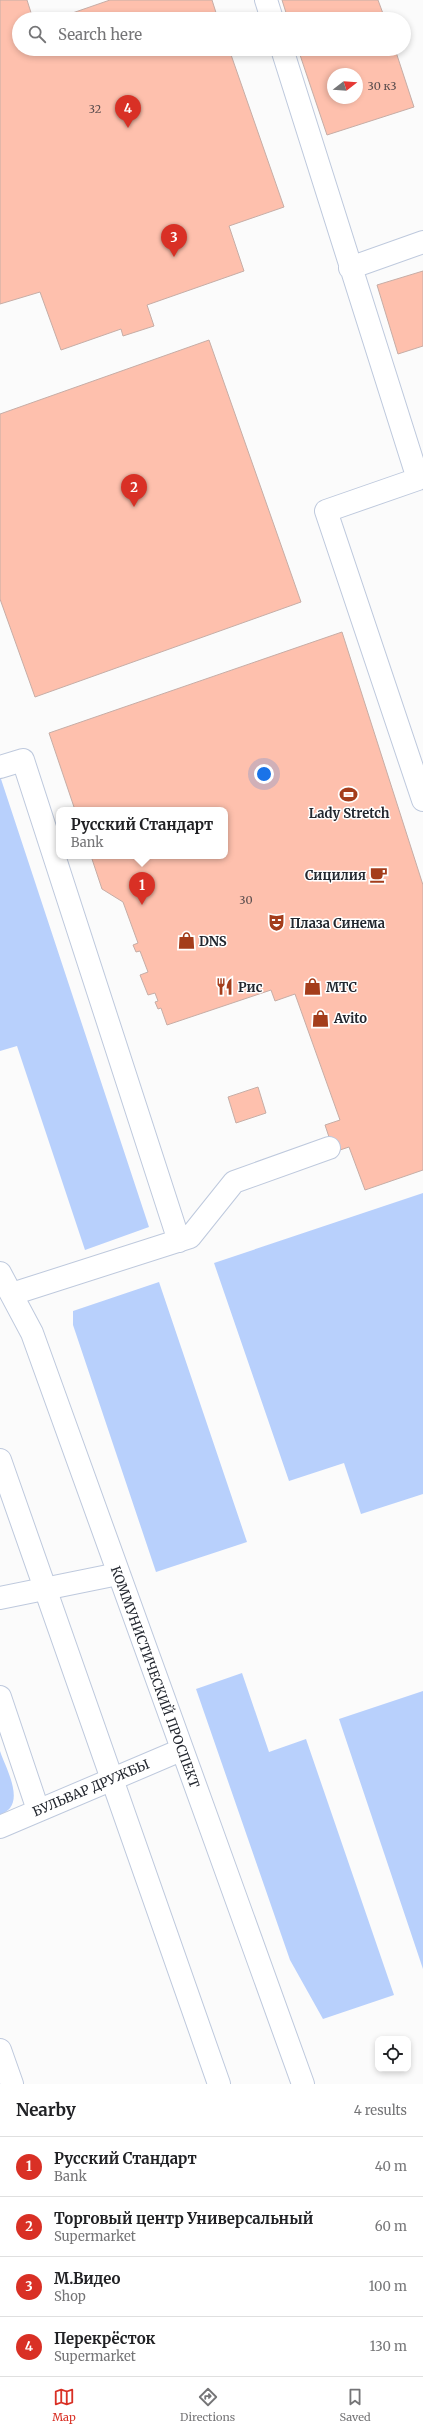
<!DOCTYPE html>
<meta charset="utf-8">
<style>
body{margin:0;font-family:Merriweather,serif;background:#f6f6f6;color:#202124}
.controls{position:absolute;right:12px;bottom:12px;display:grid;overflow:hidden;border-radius:8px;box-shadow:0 2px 6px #0003}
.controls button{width:36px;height:36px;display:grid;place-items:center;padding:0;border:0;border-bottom:1px solid #e0e0e0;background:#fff;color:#202124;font:20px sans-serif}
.compass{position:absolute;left:327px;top:68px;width:36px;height:36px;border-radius:50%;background:#fff;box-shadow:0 2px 6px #0003;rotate:73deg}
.you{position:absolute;left:264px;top:774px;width:14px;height:14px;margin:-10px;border:3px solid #fff;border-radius:50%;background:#1a73e8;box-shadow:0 0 0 6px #1a73e833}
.badge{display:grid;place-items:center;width:26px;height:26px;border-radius:50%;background:#d93025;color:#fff;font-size:13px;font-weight:700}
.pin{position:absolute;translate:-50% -33px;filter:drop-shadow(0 1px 2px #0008)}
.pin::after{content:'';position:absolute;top:21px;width:14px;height:12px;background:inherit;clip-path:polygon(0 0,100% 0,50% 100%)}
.popup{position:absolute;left:56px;top:807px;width:172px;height:52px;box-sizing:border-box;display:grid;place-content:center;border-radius:8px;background:#fff;filter:drop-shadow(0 1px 3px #0005);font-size:13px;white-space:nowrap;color:#757577}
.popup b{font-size:15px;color:#202124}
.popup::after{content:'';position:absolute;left:50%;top:100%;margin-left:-8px;border:8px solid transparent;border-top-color:#fff}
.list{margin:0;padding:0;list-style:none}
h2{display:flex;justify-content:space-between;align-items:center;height:52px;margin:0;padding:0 16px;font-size:17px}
h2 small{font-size:13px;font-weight:400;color:#757577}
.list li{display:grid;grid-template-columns:26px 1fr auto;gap:12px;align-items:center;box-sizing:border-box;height:60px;padding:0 16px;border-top:1px solid #e0e0e0}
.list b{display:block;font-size:15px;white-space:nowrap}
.list p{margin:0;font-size:13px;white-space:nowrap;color:#757577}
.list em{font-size:13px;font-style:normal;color:#757577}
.icon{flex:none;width:22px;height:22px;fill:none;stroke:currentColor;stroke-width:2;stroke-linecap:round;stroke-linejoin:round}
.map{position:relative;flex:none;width:423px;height:2084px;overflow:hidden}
.search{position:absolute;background:#fff;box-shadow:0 2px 6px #0003;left:12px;right:12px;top:12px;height:44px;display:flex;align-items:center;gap:10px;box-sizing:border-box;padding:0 14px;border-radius:22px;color:#757577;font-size:15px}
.sheet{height:292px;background:#fff}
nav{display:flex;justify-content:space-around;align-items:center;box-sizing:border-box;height:56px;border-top:1px solid #e0e0e0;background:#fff;font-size:11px;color:#757577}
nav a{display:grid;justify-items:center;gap:2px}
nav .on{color:#d93025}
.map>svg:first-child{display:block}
</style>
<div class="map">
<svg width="423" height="2084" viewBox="0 0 423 2084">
<rect width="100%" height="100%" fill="#fbfbfb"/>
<path fill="#b8d0fc" d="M0 776 149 1227 85 1250 17 1046 0 1051Z
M423 1193V1494L361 1514 344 1463 289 1481 214 1263Z
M159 1282 247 1542 156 1572 73 1325V1311Z
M242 1673 269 1752 306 1739 394 1995 323 2019 290 1960 196 1689Z
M423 1691V1969L339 1719Z
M0 1751C5 1766 21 1794 10 1808 8 1811 3 1813 0 1815Z"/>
<path fill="#fec0ad" stroke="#c6ada6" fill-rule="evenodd" d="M0 0H27L33 19H19V49H229L284 207 229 226 244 271 147 305 154 326 123 336 121 329 61 350 40 292 0 304Z
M110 0H212L218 19H55Z
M282 0H378L385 19H288Z
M298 49H395L414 107 327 135ZM333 74H357V98H333Z
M423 271V346L398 354 377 285Z
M209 340 301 602 35 697 0 599V414Z
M342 632 423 885V1170L365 1190 349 1147 334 1152 325 1125 340 1120 295 994 275 1001 271 990 167 1025 161 1008 158 1009 155 1002 158 1001 155 993 148 995 140 975 148 972 140 951 136 952 133 945 138 943 123 902 102 889 91 856H225V810H75L49 733Z
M258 1087 266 1113 236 1123 228 1097Z"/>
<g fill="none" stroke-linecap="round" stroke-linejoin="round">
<defs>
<path id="minor" d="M266 0 272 19
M282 49 418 479 326 511 423 800
M350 268 423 242
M0 767 23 760 179 1241
M12 1294 190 1237 234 1182 329 1148
M0 1598 118 1574
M0 1697 38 1810
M0 1827 181 1750
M0 2050 12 2084"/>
<path id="major" d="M0 1273 32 1333 303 2084
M0 1460 219 2084"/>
</defs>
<use href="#minor" stroke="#bec9dd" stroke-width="24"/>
<use href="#major" stroke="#bec9dd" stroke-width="24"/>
<use href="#minor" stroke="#fff" stroke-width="22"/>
<use href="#major" stroke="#fff" stroke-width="22"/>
</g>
<defs>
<symbol id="stadium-bare" viewBox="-9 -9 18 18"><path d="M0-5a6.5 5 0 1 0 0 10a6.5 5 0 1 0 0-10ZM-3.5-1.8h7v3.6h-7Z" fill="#a43d1b" stroke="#fff" stroke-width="2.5" paint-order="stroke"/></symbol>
<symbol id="cafe-bare" viewBox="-9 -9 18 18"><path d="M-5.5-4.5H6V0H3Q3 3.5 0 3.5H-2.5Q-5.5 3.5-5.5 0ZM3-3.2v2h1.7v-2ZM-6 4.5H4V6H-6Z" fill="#a43d1b" stroke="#fff" stroke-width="2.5" paint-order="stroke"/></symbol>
<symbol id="theatre-bare" viewBox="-9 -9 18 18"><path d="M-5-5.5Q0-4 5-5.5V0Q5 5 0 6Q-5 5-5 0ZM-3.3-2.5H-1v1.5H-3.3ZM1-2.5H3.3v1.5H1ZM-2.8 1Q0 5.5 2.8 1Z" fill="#a43d1b" stroke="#fff" stroke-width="2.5" paint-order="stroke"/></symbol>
<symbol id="shop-bare" viewBox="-9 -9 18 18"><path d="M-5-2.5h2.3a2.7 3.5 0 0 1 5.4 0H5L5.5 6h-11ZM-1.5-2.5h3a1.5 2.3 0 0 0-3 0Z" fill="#a43d1b" stroke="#fff" stroke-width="2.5" paint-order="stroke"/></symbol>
<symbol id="restaurant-bare" viewBox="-9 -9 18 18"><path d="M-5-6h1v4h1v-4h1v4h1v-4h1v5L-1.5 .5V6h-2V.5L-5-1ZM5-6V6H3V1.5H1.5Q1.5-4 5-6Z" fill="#a43d1b" stroke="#fff" stroke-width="2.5" paint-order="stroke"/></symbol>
</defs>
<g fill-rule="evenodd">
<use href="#stadium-bare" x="336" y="782" width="25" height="25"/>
<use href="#cafe-bare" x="366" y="862" width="25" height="25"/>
<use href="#theatre-bare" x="264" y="910" width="25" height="25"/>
<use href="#shop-bare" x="174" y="928" width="25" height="25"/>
<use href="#restaurant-bare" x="212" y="974" width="25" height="25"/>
<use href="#shop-bare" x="300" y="974" width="25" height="25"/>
<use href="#shop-bare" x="308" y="1006" width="25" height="25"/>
</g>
<g text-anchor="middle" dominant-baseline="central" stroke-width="3" stroke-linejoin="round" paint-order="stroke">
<g font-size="11" fill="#5a4d4e">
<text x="382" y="86">30 к3</text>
<text x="95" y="109">32</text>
<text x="246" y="900">30</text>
</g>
<g font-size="13" font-weight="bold" fill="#23272f" stroke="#fff" text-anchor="start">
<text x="349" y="813" text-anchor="middle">Lady Stretch</text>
<text x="366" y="875" text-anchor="end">Сицилия</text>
<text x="290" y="923">Плаза Синема</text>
<text x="199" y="941">DNS</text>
<text x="238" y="987">Рис</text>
<text x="326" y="987">МТС</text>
<text x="334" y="1018">Avito</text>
</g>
<g font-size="13" fill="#23272f" stroke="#fff">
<text transform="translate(155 1677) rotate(70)">КОММУНИСТИЧЕСКИЙ ПРОСПЕКТ</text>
<text transform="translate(91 1788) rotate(-23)">БУЛЬВАР ДРУЖБЫ</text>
</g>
</g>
</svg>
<div class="controls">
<button><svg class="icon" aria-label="locate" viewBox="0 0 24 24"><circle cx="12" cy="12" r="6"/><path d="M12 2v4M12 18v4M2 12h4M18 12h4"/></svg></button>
</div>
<svg class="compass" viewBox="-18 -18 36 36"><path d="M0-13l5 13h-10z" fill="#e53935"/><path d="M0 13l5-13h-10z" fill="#757577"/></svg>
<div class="you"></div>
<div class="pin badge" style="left:142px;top:905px">1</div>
<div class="popup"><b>Русский Стандарт</b>Bank</div>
<div class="pin badge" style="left:134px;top:507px">2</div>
<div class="pin badge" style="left:174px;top:257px">3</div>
<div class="pin badge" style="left:128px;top:128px">4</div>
<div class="search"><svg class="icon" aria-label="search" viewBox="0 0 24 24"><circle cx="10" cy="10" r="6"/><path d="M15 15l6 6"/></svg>Search here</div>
</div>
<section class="sheet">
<h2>Nearby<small>4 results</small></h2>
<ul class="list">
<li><span class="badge">1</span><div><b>Русский Стандарт</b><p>Bank</p></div><em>40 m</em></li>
<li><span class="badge">2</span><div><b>Торговый центр Универсальный</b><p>Supermarket</p></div><em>60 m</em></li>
<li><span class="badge">3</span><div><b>М.Видео</b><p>Shop</p></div><em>100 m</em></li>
<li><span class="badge">4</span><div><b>Перекрёсток</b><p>Supermarket</p></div><em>130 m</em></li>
</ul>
</section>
<nav>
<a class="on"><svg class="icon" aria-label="map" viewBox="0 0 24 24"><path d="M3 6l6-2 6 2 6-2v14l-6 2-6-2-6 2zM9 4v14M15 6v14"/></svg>Map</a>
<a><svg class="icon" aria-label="directions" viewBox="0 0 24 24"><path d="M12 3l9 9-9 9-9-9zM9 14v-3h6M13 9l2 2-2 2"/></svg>Directions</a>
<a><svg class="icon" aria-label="saved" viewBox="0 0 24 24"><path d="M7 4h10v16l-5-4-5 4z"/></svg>Saved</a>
</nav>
